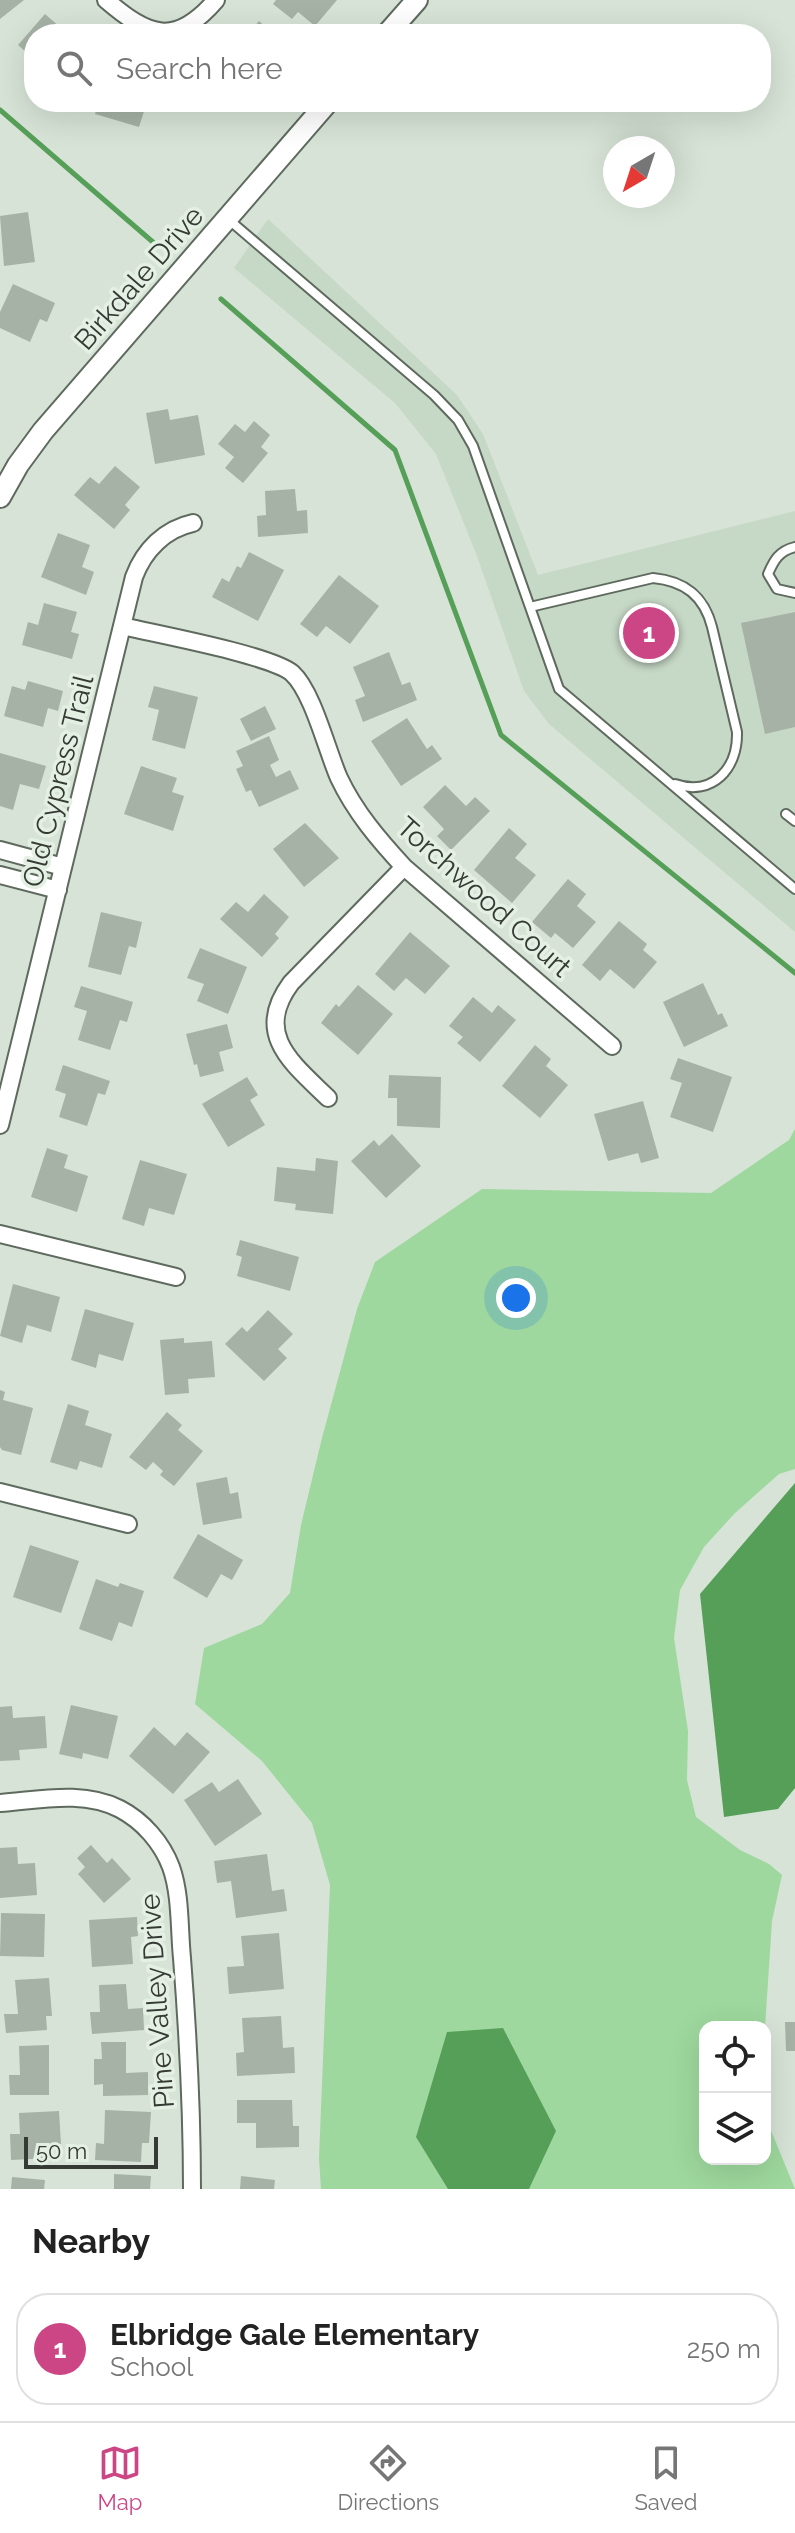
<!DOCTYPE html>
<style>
body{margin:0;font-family:Raleway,sans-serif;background:#f2f2f2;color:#222}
.controls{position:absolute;right:24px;bottom:24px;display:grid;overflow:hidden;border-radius:16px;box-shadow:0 8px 32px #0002}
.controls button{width:72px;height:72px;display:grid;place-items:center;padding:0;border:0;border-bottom:2px solid #e0e0e0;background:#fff;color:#222;font:40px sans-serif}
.compass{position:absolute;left:603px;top:136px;width:72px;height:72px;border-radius:50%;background:#fff;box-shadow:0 8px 32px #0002;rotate:219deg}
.scale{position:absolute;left:24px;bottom:20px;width:134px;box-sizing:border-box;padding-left:8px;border:4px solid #353a34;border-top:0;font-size:22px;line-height:28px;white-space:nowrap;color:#353a34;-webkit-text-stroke:6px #e3f0e3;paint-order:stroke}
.you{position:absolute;left:516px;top:1298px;width:28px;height:28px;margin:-20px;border:6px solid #fff;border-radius:50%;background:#1a73e8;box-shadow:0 0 0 12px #1a73e833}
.badge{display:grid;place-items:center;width:52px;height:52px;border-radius:50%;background:#cc4686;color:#fff;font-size:26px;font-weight:700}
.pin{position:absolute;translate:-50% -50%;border:4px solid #fff;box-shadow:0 2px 8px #0006}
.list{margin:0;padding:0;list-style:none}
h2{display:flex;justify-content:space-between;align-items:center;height:104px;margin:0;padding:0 32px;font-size:34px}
h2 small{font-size:26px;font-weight:400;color:#767676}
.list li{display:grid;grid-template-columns:52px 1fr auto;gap:24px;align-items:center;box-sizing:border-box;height:112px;margin:0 16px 16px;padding:0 16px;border:2px solid #e0e0e0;border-radius:32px}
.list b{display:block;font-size:30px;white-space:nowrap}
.list p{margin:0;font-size:26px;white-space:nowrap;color:#767676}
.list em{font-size:26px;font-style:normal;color:#767676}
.icon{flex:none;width:44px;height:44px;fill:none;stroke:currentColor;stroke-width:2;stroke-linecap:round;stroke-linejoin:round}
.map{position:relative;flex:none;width:795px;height:2189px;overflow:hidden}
.search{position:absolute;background:#fff;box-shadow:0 8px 32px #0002;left:24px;right:24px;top:24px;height:88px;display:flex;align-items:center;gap:20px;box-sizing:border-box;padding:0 28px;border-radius:32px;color:#767676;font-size:30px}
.sheet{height:232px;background:#fff}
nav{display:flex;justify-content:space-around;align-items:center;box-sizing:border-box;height:112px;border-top:2px solid #e0e0e0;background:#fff;font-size:22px;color:#767676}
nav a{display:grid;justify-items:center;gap:4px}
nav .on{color:#cc4686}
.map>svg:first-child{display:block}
</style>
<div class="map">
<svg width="795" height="2189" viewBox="0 0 795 2189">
<rect width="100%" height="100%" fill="#d6e3d6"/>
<path fill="#c6d8c6" d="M268 219 457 395 483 434 538 575 795 511V932L549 724 524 691 477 556 436 454 395 403 234 268Z"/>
<path fill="#9ed89e" d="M795 1129V1469L779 1474 735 1513 704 1547 680 1590 674 1638 688 1731 687 1780 696 1817 740 1850 769 1864 782 1875 772 1921 765 2027H705V2159H765V2087L768 2123 795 2189H321L319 2158 330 1885 312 1823 262 1761 195 1704 204 1648 262 1624 290 1593 301 1525 322 1438 357 1309 375 1262 482 1189 711 1193 789 1140Z"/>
<path fill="#569f58" d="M795 1483V1788L778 1809 724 1817 700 1594Z
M503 2028 556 2131 529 2189H448L416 2137 447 2032Z"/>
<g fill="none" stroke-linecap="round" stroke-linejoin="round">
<path stroke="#569f58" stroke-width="5" d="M0 110 154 243
M221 299 395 450 501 735 795 973"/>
</g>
<path fill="#a6b2a6" d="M0 0H24L0 19Z
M276 0H337L315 26 298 12 292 19 273 4Z
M45 14 68 34 72 29 78 34H34V59L18 45Z
M259 21 274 34H248Z
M99 102H147L139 127 95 114Z
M28 212 35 262 4 266 0 216Z
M13 284 55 303 47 322 40 319 30 342 0 328V312Z
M168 409 170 420 198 415 205 455 155 464 146 413Z
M254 421 270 435 261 447 268 453 243 483 225 468 234 457 218 444 235 424 245 432Z
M115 466 140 487 125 505 130 510 114 529 74 495 90 477 99 484Z
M295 489 297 511 307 510 308 533 258 537 257 516 266 515 265 491Z
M58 533 90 545 82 567 94 572 86 595 41 577Z
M249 552 284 570 258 621 212 597 222 578 229 582 237 566 241 568Z
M339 575 379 606 350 644 326 626 317 637 300 624Z
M44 603 77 612 71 632 79 634 72 659 22 645 28 622 38 625Z
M795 612V727L765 734 741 623Z
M389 652 402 685 410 682 417 700 363 722 355 700 365 696 353 667Z
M28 681 63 691 58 711 48 708 43 727 4 716 12 686 25 690Z
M154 686 198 697 185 749 152 740 159 710 148 707Z
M265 706 276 729 251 741 240 719Z
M407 718 427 749 432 745 442 759 401 786 371 741Z
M269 736 279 760 270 765 276 777 290 770 299 789 259 807 251 790 246 792 236 769 243 766 236 751Z
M0 753 46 766 39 789 20 784 13 810 0 806Z
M141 766 177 778 172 792 184 796 173 831 124 814Z
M445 785 466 806 475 797 490 811 451 850 437 836 444 829 423 807Z
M305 823 339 858 304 887 273 849Z
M509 828 527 844 515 858 536 875 512 903 474 870Z
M568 879 586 894 577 906 596 922 573 948 555 933 551 938 532 922Z
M264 894 289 917 275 934 279 938 262 957 220 919 236 902 248 912Z
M101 912 142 922 136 948 129 946 121 975 88 967Z
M619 921 647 944 643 950 657 962 634 989 610 969 600 981 582 965Z
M410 932 450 966 425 994 406 978 394 991 375 974Z
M200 948 247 967 228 1014 197 1001 204 984 187 978Z
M703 983 718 1015 722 1013 728 1026 684 1047 663 1002Z
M358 985 393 1014 358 1055 321 1023 336 1004 339 1007Z
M81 986 133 1002 127 1022 120 1020 110 1050 78 1040 87 1011 74 1007Z
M473 997 492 1013 498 1005 516 1020 480 1062 457 1043 463 1037 449 1026Z
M227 1024 233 1048 219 1052 224 1071 200 1077 197 1064 194 1065 186 1034Z
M535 1045 551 1059 546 1066 568 1085 540 1118 502 1086Z
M678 1058 732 1077 713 1132 670 1117 682 1083 670 1079Z
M63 1065 110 1081 105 1095 98 1093 87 1126 59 1117 66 1094 55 1090Z
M389 1075 441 1077 440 1128 397 1126V1098H388Z
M247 1077 258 1095 250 1100 265 1125 228 1147 202 1104Z
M643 1101 659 1158 641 1163 638 1153 608 1161 594 1114Z
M392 1134 421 1166 386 1198 351 1161 374 1140 379 1146Z
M47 1148 68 1155 64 1168 88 1176 77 1212 31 1197Z
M316 1158 338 1161 333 1214 295 1210 296 1204 274 1201 277 1167 315 1171Z
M140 1160 187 1174 174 1215 149 1208 144 1226 122 1219Z
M240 1240 299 1257 290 1291 237 1276 242 1257 236 1255Z
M13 1284 60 1297 51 1332 27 1325 22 1343 0 1336Z
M85 1309 134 1323 123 1361 99 1354 96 1368 71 1360Z
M268 1310 293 1334 278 1349 287 1358 264 1381 225 1344 242 1327 247 1332Z
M184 1338V1343L212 1341 215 1377 188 1379 189 1393 165 1395 160 1340Z
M0 1390 5 1392 3 1400 33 1408 21 1455 2 1450 0 1447Z
M68 1404 89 1411 85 1425 112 1434 102 1468 80 1461 77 1470 50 1462Z
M167 1412 182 1425 178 1430 203 1451 174 1486 160 1475 163 1471 153 1462 146 1470 129 1457Z
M227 1477 230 1494 238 1492 242 1518 203 1525 196 1483Z
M198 1534 243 1560 232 1580 221 1574 207 1598 173 1578Z
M30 1545 79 1561 61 1613 13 1597Z
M96 1579 118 1587 120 1583 144 1591 132 1627 119 1622 112 1641 79 1629Z
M71 1705 118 1716 108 1759 83 1753 82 1759 59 1754Z
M12 1706 13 1718 45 1716 47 1748 19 1750 20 1760 0 1761V1707Z
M154 1727 175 1746 187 1732 210 1752 173 1794 129 1756Z
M238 1779 262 1814 215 1846 184 1800 212 1782 219 1792Z
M91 1845 107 1863 112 1858 131 1879 104 1903 78 1874 85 1867 77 1858Z
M17 1847 18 1864 35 1863 37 1895 0 1898V1848Z
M267 1854 272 1891 284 1889 287 1911 236 1918 231 1881 217 1883 214 1861Z
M1 1913 45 1914 44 1957 0 1956Z
M137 1917 138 1936 131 1937 133 1964 92 1967 89 1920Z
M279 1933 284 1989 229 1994 227 1967 244 1966 241 1936Z
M49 1978 52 2016H46L47 2030 6 2033 4 2014H18L15 1980Z
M126 1984 128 2009 143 2008 144 2030 92 2034 90 2012H100L99 1985Z
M281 2016 283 2048 294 2047 295 2073 237 2076 236 2053 244 2052 242 2018Z
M785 2022H795V2051H786Z
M101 2042H126V2073L148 2072V2095L103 2096V2084L94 2085V2059H102Z
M49 2045V2095H10L9 2075H20L19 2046Z
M237 2100H292L293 2126H299V2147L256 2148V2123H237Z
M105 2110 151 2112 149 2143H142L141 2162 95 2160 96 2143 104 2144Z
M59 2111 61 2144H52L53 2158 11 2160 10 2134H20L19 2113Z
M114 2174 151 2176 150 2189H114Z
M241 2176 275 2180 274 2189H240Z
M12 2177 45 2180 44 2189H11Z"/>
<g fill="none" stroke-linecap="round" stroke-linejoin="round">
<defs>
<path id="service" d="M228 219 434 395 458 420 473 446 559 689 795 889
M795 547C779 551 774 560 768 574L777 589 795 593
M530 607 653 578C685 581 704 596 712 627L737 732C738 768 713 797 675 784
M786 814 795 821"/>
<path id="minor" d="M106 0C148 36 175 48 216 0
M122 626C156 634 270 655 292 673 313 692 327 751 339 778 355 812 379 840 404 867L612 1046
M0 850 63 867
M0 875 58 890
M328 1098C292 1063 253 1034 291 983L404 867
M0 1125 134 577C144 550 165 529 193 523
M0 1234 176 1277
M0 1492 128 1524
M0 1803C40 1800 83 1790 120 1809 143 1821 162 1843 171 1867 181 1895 179 1928 182 1958 188 2035 192 2112 192 2189"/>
<path id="tertiary" d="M387 34 417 0
M0 497 18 465 43 431 328 102"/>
</defs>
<use href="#service" stroke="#5f6a5f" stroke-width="12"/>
<use href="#minor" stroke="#5f6a5f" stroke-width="20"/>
<use href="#tertiary" stroke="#5f6a5f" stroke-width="24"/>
<use href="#service" stroke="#fff" stroke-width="8"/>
<use href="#minor" stroke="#fff" stroke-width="16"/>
<use href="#tertiary" stroke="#fff" stroke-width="20"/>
</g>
<g text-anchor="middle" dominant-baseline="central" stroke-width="7" stroke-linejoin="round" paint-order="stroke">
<g font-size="28" fill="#353a34" stroke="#e3f0e3">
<text transform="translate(139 278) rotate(-49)">Birkdale Drive</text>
<text transform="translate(58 781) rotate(-76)">Old Cypress Trail</text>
<text transform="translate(484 897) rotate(42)">Torchwood Court</text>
<text transform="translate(157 2001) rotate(-94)">Pine Valley Drive</text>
</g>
</g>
</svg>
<div class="controls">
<button><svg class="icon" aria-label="locate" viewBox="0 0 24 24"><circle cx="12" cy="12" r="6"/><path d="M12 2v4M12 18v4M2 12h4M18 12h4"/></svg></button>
<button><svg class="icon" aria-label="layers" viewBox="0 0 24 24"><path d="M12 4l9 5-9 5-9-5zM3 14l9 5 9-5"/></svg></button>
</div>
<svg class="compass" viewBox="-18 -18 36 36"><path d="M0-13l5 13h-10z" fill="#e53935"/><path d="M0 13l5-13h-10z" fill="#767676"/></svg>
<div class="scale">50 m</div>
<div class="you"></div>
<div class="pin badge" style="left:649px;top:633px">1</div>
<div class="search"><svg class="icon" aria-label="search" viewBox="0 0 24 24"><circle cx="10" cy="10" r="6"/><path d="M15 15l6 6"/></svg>Search here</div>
</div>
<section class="sheet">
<h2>Nearby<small></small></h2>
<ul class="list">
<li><span class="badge">1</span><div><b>Elbridge Gale Elementary</b><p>School</p></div><em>250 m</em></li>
</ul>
</section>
<nav>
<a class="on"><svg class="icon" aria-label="map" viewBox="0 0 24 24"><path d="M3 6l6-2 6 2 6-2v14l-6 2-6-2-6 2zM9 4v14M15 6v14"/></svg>Map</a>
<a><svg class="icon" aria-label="directions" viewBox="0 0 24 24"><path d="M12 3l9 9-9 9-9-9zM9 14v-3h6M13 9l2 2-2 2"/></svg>Directions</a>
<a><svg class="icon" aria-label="saved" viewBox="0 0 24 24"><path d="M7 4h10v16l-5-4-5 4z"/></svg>Saved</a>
</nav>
